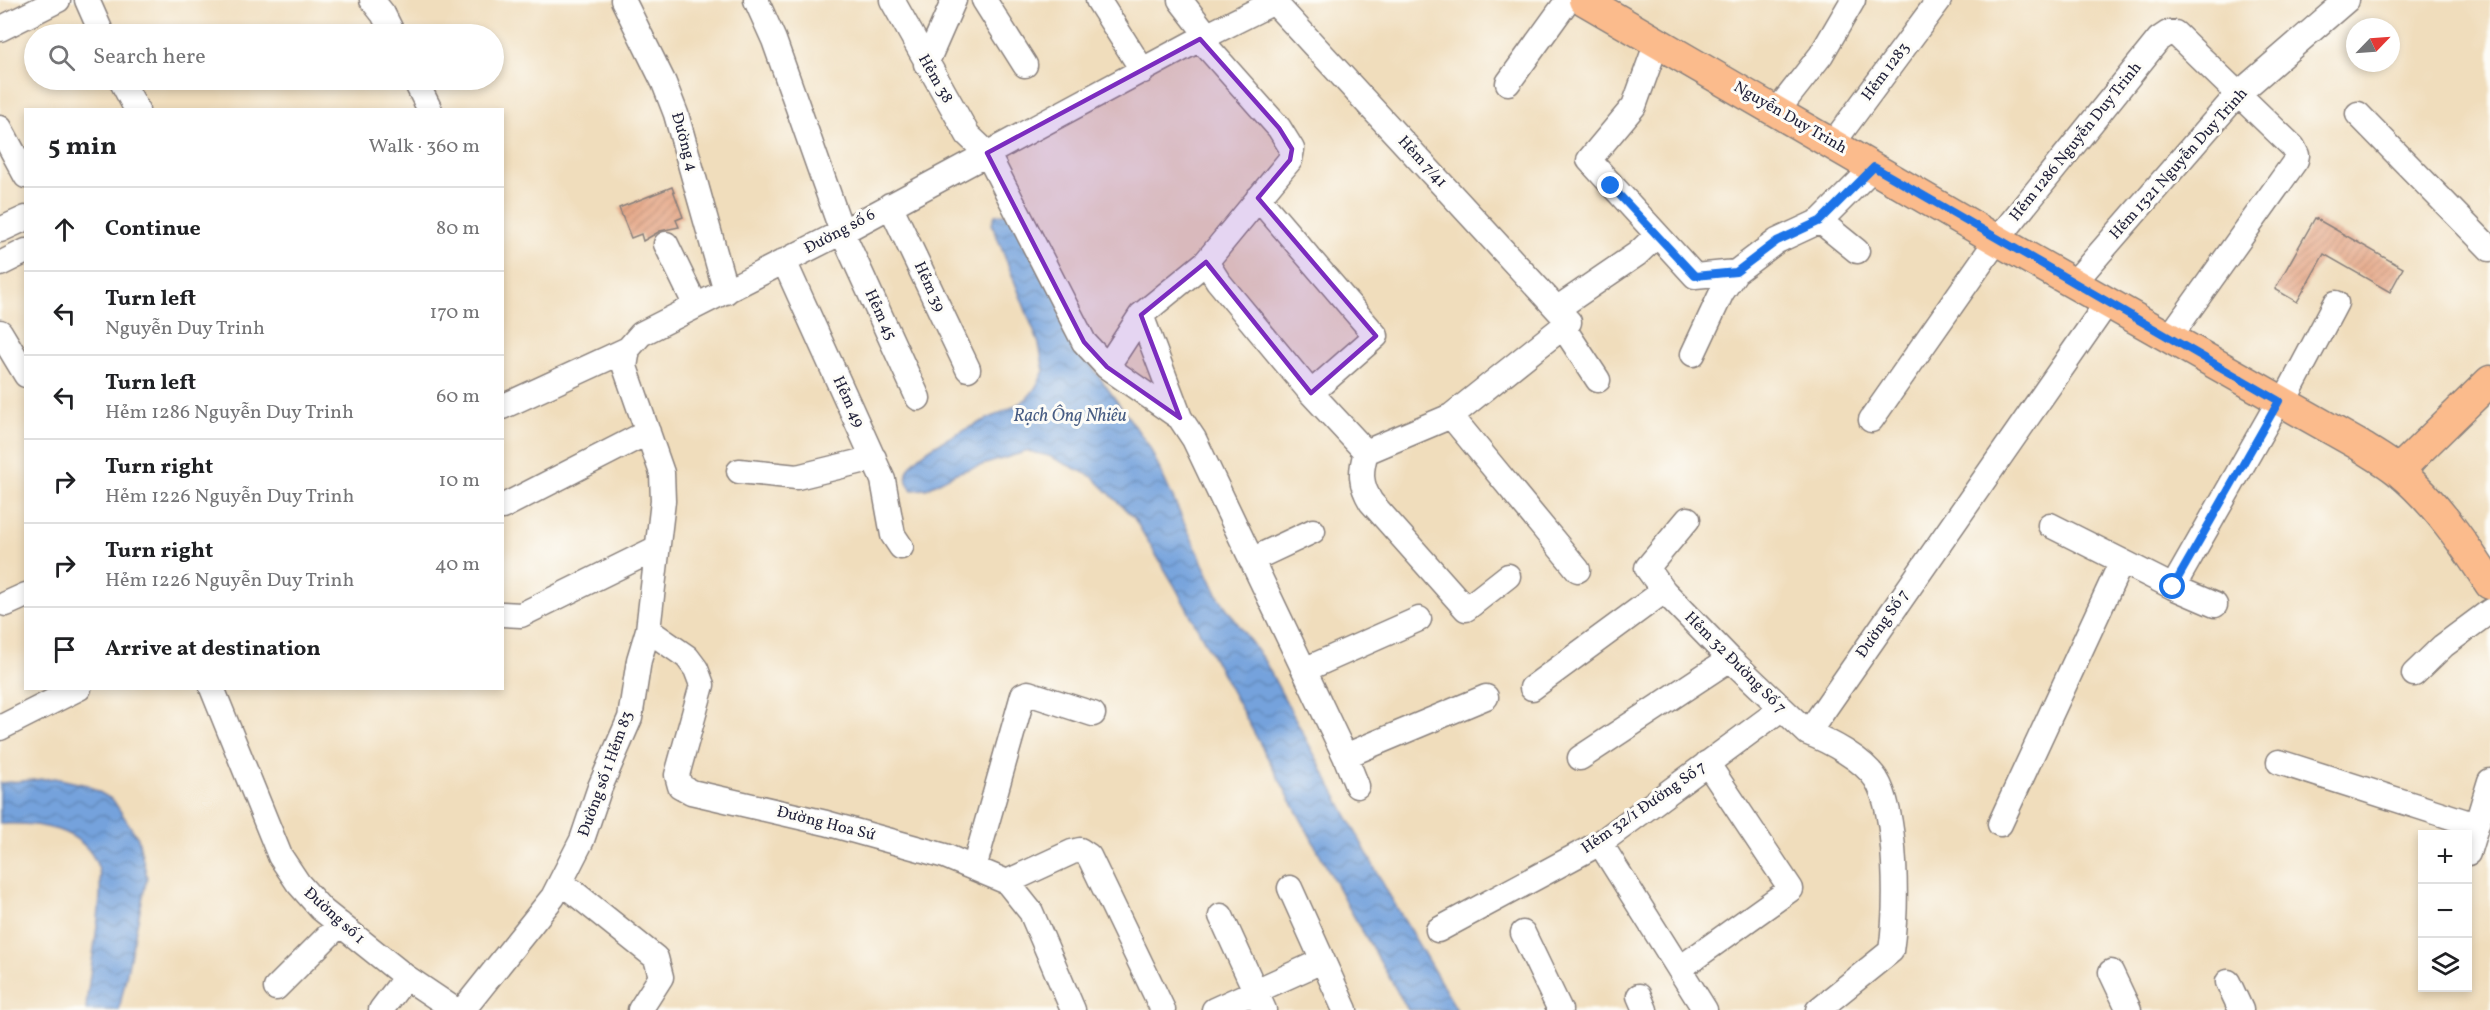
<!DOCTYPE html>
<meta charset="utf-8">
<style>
body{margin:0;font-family:Vollkorn,serif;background:#f2f2f2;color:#202124}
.controls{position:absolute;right:18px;bottom:18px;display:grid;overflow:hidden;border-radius:0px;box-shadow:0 3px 9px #0003}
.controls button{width:54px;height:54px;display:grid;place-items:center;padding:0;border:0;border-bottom:2px solid #e0e0e0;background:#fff;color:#202124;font:30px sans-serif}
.compass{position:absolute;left:2346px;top:18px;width:54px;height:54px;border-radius:50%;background:#fff;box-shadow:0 3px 9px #0003;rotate:65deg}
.stop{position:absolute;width:18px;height:18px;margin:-14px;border:4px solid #1a73e8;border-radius:50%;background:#fff}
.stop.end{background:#1a73e8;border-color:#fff;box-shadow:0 2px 6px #0008}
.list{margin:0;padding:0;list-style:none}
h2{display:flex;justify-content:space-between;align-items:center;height:78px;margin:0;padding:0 24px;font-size:26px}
h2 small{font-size:20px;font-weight:400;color:#757577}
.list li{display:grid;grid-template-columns:39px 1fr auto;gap:18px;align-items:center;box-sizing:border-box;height:84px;padding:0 24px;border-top:2px solid #e0e0e0}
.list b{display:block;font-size:22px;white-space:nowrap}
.list p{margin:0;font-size:20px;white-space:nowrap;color:#757577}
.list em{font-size:20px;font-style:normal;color:#757577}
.icon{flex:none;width:33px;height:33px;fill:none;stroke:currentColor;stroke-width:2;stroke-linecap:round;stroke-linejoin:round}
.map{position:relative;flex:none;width:2490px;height:1010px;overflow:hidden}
.search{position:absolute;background:#fff;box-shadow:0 3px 9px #0003;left:24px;top:24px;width:480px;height:66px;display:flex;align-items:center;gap:15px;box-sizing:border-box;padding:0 21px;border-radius:33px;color:#757577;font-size:22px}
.panel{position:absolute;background:#fff;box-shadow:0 3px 9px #0003;left:24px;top:108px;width:480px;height:582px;border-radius:0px}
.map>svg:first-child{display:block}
</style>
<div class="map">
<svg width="2490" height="1010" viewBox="0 0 2490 1010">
<defs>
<pattern id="water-waves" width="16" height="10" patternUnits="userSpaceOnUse" patternTransform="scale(1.5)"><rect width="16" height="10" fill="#74a2dc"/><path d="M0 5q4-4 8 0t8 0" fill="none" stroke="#5f84b4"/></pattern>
<pattern id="building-hatch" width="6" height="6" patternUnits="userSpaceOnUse" patternTransform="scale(1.5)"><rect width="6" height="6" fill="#e5a888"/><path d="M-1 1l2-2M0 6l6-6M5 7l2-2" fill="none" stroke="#c49076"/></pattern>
</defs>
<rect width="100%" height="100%" fill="#fdfcf7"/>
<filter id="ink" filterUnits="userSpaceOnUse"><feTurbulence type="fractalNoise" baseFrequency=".0167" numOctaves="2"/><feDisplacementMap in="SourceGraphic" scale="12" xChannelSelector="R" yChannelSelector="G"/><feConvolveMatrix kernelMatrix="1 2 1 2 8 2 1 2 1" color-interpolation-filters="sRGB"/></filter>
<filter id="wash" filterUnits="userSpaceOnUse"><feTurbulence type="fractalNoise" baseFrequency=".008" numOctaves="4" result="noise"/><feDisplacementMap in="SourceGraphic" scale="24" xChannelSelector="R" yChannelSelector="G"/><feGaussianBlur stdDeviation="1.35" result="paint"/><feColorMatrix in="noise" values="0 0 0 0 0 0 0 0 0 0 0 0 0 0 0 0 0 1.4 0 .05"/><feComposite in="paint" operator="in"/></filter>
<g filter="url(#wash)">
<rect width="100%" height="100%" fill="#f0ddbc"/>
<path fill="url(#water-waves)" stroke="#4b628c" stroke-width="1.5" d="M1012 213 1090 364 1149 446 1218 596 1265 662 1387 891 1457 1010H1408L1349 908 1173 583 1134 518 1093 477 1049 456 1028 451 956 473 926 489 912 490C878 453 1009 416 1027 398 1035 391 1040 380 1044 371L1039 344 992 224 995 215Z
M55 778 87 785 113 800 138 838 147 877 119 1010H86C87 978 107 893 98 867 84 827 36 822 0 824V783Z"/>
<g id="blocks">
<path fill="url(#building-hatch)" d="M672 187 683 217 676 220 679 227 660 231 643 241 641 234 631 238 619 208Z
M2315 218 2403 268 2390 292 2324 254 2297 302 2275 289Z"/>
</g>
</g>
<g filter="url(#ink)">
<use href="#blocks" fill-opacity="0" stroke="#89807c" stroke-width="1.5"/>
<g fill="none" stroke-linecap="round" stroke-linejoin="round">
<defs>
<path id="minor" d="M87 0 102 34
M372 0 383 14 393 34
M623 0 664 83 676 114 726 292
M756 0 774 40 842 232 918 398
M892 0 968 135 987 153 1084 342 1107 367 1180 418 1194 439 1345 756 1357 786
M984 0 1025 65
M1098 0 1143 71
M1180 0 1207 35
M1274 2 1569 322 1451 416
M0 29 58 0
M1200 39 1279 128 1292 149 1290 160 1206 262 1218 281 1311 393 1366 452C1360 472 1360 484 1371 502L1466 609 1508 576
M1657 42 1634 106 1589 160 1695 276 1736 272
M926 64 954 0
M121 80 137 110
M415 80 430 110
M1508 83 1568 0
M1777 111 1821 55 1853 0
M2358 114 2490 249
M0 128 26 176
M1833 143 1939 0
M1258 198 1376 336 1311 393
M890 205 968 369
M1820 221 1857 251
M0 230 26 218
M666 244 696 306
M784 261 883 480 893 535 901 547
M0 264 26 251
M2073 284 2237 95 2347 0
M1558 308 1637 254 1657 235
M1141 315 1206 262
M1563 327 1598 380
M0 332 26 375
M1693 354 1722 292 1736 272 1777 241 1820 221 1874 167
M1107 367 1141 315 1180 418
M2283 403 2336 303
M502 407 628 349
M1871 420 1997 240 2159 39 2168 33H2175L2293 147 2297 155 2296 160 2169 338
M1366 452 1451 416 1578 570
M739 471 797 477 874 458
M502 507 648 432
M2050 525 2173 587 2279 401
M1251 560 1313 531
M2173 587 2215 605
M1664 591 1730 659 1808 733
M6 604 26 595
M502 614 521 615 657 548
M648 630 687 657 696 669 702 685 677 775 680 786 691 792 826 823 945 856 1007 882 1031 912 1073 1010
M1304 670 1419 619
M2414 674 2443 646 2490 611
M212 688 280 856 298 883 321 909 406 977 455 1010
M1532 688 1664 591 1647 568 1688 519
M0 728 79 688
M1345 756 1486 697
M1580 758 1730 659
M2279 762 2476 825
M2000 824 2121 563
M1600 843 1705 1010
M2468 853 2490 781
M974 868 1023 695 1028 693 1093 714
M561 882 656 958 661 977 640 1010
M1007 882 1072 852 1080 850 1089 856 1163 1010
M1290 888 1345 1010
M1221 916 1264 1010
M1438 930 1600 843 1781 709
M1523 933 1560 1010
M1679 969 1791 889 1707 763
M2111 972 2129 1010
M2228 982 2241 1010
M276 988 340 924
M1639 996 1645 1010
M381 1010 406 977
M463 1010 553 897 582 840 600 787 630 718 639 660 648 630 663 501 662 473 625 367 628 349 641 334 842 232 1200 39 1278 0
M1214 1010 1322 961
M1818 1010 1891 951C1897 910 1898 814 1876 779 1863 759 1829 741 1808 733L2107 303"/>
<path id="major" d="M1584 0 1997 240 2359 445C2371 453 2386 461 2398 471 2435 501 2464 544 2490 584
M2398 471 2490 381"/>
</defs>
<use href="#minor" stroke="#89807c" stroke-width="27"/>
<use href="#major" stroke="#89807c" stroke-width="33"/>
<use href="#minor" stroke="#fff" stroke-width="24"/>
<use href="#major" stroke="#fbbb8c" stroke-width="30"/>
</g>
</g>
<g fill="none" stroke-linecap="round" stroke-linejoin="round" filter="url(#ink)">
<path stroke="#1a73e8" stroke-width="8" d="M1611 186 1695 276 1736 272 1777 241 1820 221 1874 167 2279 401 2173 587"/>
</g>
<path fill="#7b2cbf" fill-opacity="0.2" stroke="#7b2cbf" stroke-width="4.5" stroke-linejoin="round" d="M1200 39 1279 128 1292 149 1290 160 1258 198 1376 336 1311 393 1206 262 1141 315 1180 418 1107 367 1084 342 987 153Z"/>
<g text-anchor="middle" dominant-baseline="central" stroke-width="6" stroke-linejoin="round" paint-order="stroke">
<g font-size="16" fill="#22223b" stroke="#fdfcf7">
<text transform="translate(1886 72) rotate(-53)">Hẻm 1283</text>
<text transform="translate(935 79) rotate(60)">Hẻm 38</text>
<text transform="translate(1790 118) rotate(30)">Nguyễn Duy Trinh</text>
<text transform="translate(684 142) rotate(74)">Đường 4</text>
<text transform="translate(2076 142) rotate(-51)">Hẻm 1286 Nguyễn Duy Trinh</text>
<text transform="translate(1422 162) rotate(47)">Hẻm 7/41</text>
<text transform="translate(2179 164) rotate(-48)">Hẻm 1321 Nguyễn Duy Trinh</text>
<text transform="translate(840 232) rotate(-28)">Đường số 6</text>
<text transform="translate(929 287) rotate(65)">Hẻm 39</text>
<text transform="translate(880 315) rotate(65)">Hẻm 45</text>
<text transform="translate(848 402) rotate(65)">Hẻm 49</text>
<text transform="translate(1883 624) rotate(-55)">Đường Số 7</text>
<text transform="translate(1735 663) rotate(45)">Hẻm 32 Đường Số 7</text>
<text transform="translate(606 774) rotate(-70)">Đường số 1 Hẻm 83</text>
<text transform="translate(1644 808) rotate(-35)">Hẻm 32/1 Đường Số 7</text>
<text transform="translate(826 824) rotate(14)">Đường Hoa Sứ</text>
<text transform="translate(334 916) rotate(42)">Đường số 1</text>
</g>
<g font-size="18" font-style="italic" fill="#475c83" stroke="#fdfcf7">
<text x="1070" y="416">Rạch Ông Nhiêu</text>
</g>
</g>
</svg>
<div class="controls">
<button>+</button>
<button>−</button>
<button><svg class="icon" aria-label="layers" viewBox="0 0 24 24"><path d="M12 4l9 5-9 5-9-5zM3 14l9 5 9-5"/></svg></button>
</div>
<svg class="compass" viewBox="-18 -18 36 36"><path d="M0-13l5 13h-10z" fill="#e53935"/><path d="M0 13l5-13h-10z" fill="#757577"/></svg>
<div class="stop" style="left:2173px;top:587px"></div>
<div class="stop end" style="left:1611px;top:186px"></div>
<div class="search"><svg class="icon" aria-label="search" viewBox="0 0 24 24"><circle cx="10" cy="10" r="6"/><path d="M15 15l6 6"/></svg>Search here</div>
<section class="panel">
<h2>5 min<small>Walk · 360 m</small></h2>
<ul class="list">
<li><svg class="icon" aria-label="ahead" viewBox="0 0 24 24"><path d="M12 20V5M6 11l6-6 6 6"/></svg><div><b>Continue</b></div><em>80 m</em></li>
<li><svg class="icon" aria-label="left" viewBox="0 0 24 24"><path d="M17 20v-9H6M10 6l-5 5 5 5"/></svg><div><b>Turn left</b><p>Nguyễn Duy Trinh</p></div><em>170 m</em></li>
<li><svg class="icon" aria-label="left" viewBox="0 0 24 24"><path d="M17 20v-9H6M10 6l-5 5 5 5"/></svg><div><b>Turn left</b><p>Hẻm 1286 Nguyễn Duy Trinh</p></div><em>60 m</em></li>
<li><svg class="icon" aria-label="right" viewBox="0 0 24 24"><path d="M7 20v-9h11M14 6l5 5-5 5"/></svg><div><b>Turn right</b><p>Hẻm 1226 Nguyễn Duy Trinh</p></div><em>10 m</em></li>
<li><svg class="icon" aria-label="right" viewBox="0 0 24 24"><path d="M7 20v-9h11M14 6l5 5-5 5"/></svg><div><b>Turn right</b><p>Hẻm 1226 Nguyễn Duy Trinh</p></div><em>40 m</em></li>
<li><svg class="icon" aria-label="arrive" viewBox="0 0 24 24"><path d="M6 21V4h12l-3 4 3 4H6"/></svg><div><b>Arrive at destination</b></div></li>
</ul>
</section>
</div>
